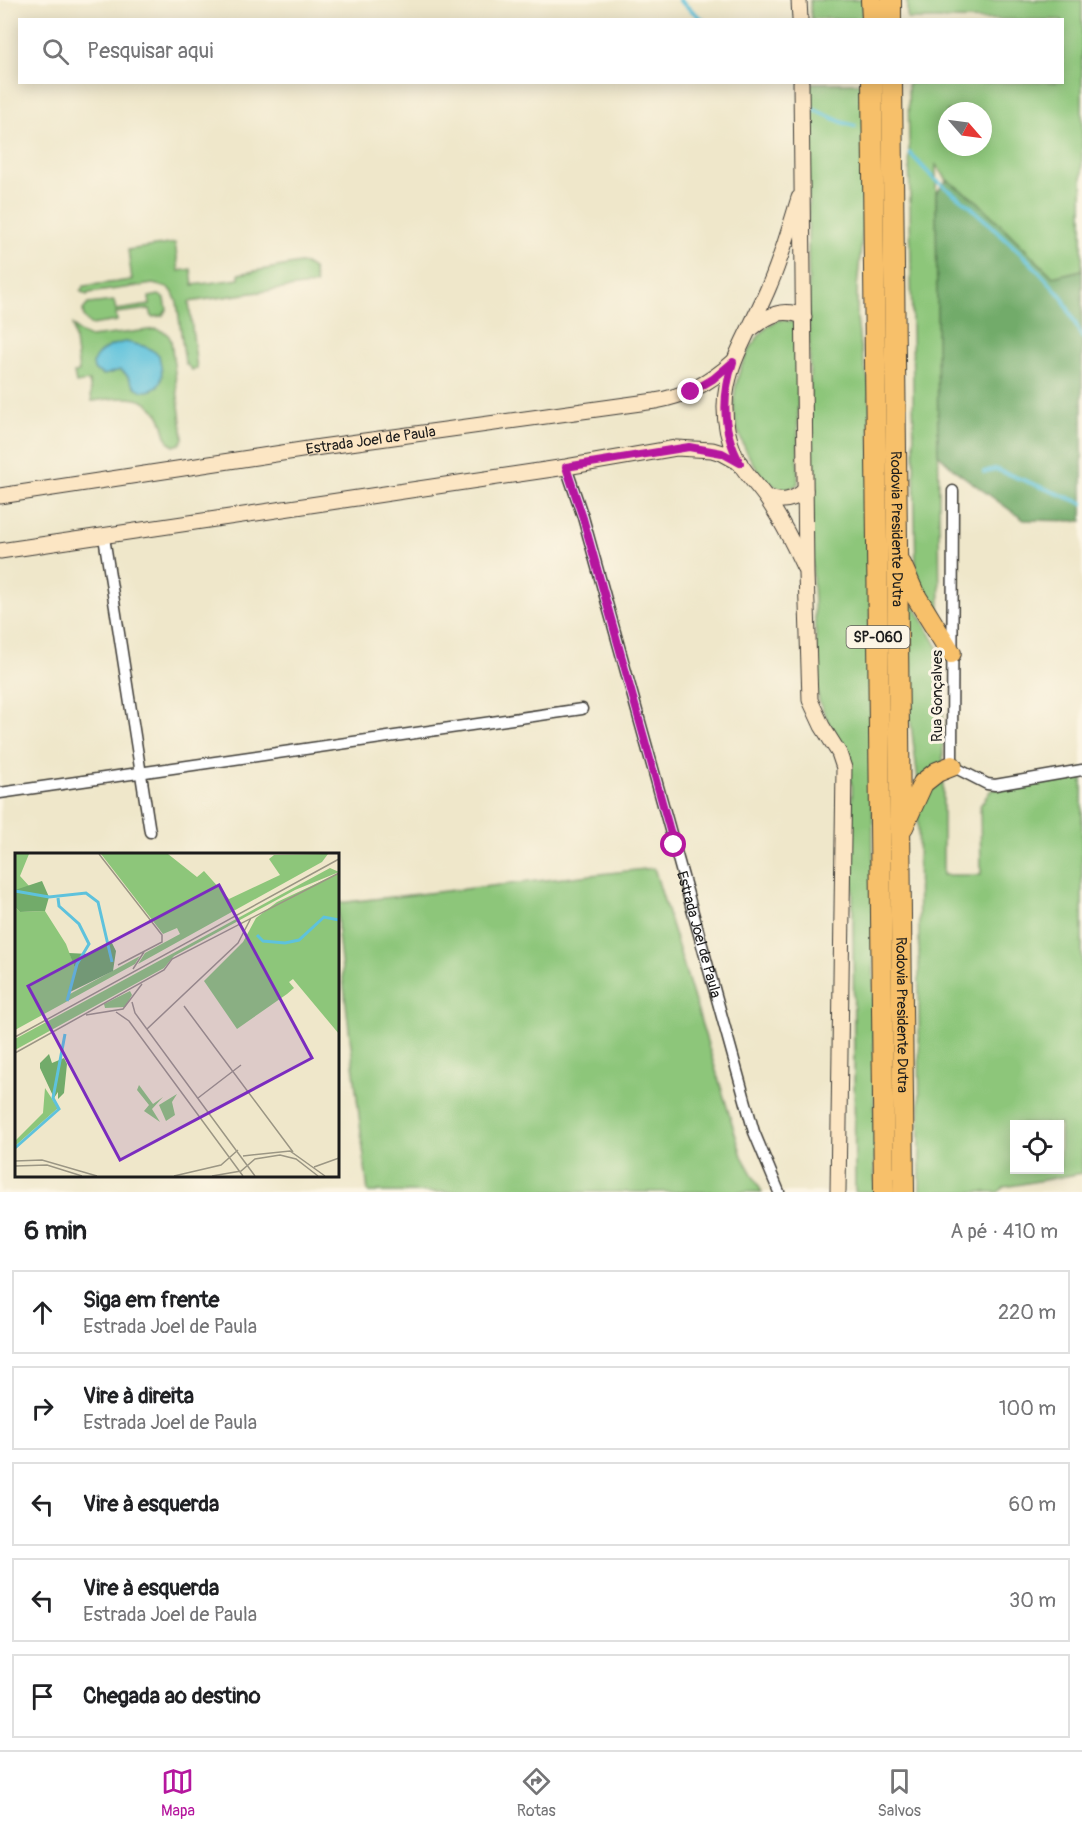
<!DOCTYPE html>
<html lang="pt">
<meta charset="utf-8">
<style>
body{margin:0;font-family:Pangolin,sans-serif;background:#f6f6f6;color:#202124}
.controls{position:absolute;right:18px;bottom:18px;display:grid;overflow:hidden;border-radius:0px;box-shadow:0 3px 15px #0003}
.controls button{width:54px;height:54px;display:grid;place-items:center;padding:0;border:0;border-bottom:2px solid #e0e0e0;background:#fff;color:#202124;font:30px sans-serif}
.compass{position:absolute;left:938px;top:102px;width:54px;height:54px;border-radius:50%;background:#fff;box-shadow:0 3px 15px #0003;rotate:118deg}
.stop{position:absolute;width:18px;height:18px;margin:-14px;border:4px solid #b5179e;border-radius:50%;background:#fff}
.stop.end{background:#b5179e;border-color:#fff;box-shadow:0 2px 6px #0008}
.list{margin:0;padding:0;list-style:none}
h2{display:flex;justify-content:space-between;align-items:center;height:78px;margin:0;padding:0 24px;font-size:26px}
h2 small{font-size:20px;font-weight:400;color:#757577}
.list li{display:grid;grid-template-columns:39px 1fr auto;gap:18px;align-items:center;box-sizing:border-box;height:84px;margin:0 12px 12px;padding:0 12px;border:2px solid #e0e0e0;border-radius:0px}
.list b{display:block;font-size:22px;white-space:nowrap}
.list p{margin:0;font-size:20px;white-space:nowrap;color:#757577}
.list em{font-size:20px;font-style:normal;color:#757577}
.icon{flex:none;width:33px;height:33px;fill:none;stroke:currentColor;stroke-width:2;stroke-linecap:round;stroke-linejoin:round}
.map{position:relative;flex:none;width:1082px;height:1192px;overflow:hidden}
.search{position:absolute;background:#fff;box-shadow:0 3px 15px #0003;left:18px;right:18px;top:18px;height:66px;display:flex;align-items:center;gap:15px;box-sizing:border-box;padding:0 21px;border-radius:0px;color:#757577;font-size:22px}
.sheet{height:558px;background:#fff}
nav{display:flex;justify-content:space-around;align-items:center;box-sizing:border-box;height:84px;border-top:2px solid #e0e0e0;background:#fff;font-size:16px;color:#757577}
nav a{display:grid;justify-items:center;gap:3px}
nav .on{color:#b5179e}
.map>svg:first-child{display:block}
</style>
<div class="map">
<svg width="1082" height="1192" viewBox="0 0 1082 1192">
<rect width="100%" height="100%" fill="#fcf5e5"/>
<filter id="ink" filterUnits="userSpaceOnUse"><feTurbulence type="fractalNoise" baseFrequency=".0167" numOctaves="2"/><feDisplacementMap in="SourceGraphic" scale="12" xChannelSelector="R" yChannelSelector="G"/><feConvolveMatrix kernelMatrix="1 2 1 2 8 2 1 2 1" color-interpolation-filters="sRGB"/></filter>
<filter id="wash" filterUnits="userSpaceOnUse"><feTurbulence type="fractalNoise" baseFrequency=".008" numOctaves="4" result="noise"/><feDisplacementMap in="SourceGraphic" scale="24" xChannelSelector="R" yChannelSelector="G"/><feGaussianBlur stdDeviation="1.35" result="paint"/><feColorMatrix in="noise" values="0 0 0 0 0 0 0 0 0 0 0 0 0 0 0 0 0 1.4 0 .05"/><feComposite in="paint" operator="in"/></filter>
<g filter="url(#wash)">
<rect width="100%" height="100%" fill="#efe7ca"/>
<path fill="#8dc67a" stroke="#54714b" stroke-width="1.5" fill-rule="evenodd" d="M810 0H863V19H811Z
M907 0H1082V270L1053 277 977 201 947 180 936 165 940 621 916 576 908 83 1062 82V20L907 19ZM947 111H983V147H947Z
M810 83H864L865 208 857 288V317L860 345 870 388 875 1192H855L852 786 848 767 819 701 816 687 817 662 812 563 808 234Z
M175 243 179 271 191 269 193 285 239 279V274L300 263 305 264 313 269 316 284 189 302 197 369 192 370 185 363 177 302 172 291 168 288 153 284 89 293 87 295 80 291 84 286 132 280 128 250Z
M159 295 165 299 167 310 162 316 152 317 150 309 116 313 117 321 91 325 84 318 83 310 88 304 114 301 116 310 150 305 149 297Z
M779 320H786L798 324V484C769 508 738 441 735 419 731 395 738 369 750 349 757 337 766 325 779 320Z
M73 325 79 332 90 337 157 329 167 333 171 340 183 438 180 444 174 446 169 443C165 436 164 427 161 420 148 390 117 398 92 401L89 381 76 383 74 373 79 372Z
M908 595 943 656V875H981L980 806 991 790 1082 774V1173L1005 1187 998 1192H920L918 780 909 708ZM1014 1124H1060V1170H1014Z
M654 868 742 1156 762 1192H368L338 935V903Z"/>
<path fill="#72ab6a" stroke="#476443" stroke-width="1.5" d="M947 180 977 201 1053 277 1082 270V521L1024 520 956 471 938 454 936 193Z"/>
<path fill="#5ec2dc" stroke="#3d6f7c" stroke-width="1.5" d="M126 342 147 347 159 355C161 367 167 385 151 390 146 392 141 391 137 388 129 383 130 374 120 370L104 375 94 370 93 363C97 350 113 344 126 342Z"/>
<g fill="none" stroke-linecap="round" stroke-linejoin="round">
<path stroke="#5ec2dc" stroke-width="4" d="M679 0 703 20
M810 108 844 123 855 126
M910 153 933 178 970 206 1030 262 1062 297 1082 337
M984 472 995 469 1082 503"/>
</g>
</g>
<g filter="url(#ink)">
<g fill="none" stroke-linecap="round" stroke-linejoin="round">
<defs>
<g id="street">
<path id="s1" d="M566 467 583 517 754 1132 779 1192"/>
<path d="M953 491 952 766 987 784 995 785 1082 770"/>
<path d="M104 537 150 832"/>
<path d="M0 793 582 709"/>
</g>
<g id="secondary">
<path d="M799 0 800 20"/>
<path d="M801 82 806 573 810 700 822 726 839 753 844 768 838 1192"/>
<path d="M799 198C790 227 782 256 770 284 746 344 706 386 735 455 743 472 757 484 767 499 782 521 793 543 804 567"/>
<path d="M752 328C769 315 783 307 804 317"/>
<path id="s2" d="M0 496 321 447 655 401C686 396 710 383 733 362"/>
<path d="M766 497C781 503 793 501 805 490"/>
<path d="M0 551 566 467 676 448 712 450 722 453 740 463"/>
</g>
<g id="highway">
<path d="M871 0 872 20"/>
<path d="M891 0V20"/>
<path d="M872 82 884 1192"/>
<path id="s3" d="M892 82 904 1192"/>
<path d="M901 564 914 593 951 653"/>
<path d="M903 827 923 783 937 772 952 766"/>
</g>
</defs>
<use href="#street" stroke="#3c3a36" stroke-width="13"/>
<use href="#secondary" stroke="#3c3a36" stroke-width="17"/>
<use href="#highway" stroke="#3c3a36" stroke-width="22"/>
<use href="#street" stroke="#fff" stroke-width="10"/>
<use href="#secondary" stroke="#fce6c4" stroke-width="15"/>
<use href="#highway" stroke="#f7c06b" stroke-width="20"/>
</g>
</g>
<g fill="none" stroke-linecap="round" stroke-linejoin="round" filter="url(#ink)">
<path stroke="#b5179e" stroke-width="8" d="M674 845 583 518 566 467 689 447 722 453 740 463C722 431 722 396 733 362L713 379 691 392"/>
</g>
<g text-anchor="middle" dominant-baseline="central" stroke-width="6" stroke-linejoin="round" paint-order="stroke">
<rect fill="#fcf5e5" stroke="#5f5d58" stroke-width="1.5" x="846.5" y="626" width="63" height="22" rx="4.5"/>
<g font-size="14" font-weight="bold" fill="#1c1c1c">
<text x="878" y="637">SP-060</text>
</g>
<g font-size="15" fill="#1c1c1c" stroke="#fcf5e5">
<text stroke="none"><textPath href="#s2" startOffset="375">Estrada Joel de Paula</textPath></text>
<text stroke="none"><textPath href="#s3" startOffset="447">Rodovia Presidente Dutra</textPath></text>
<text transform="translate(937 696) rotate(-90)">Rua Gonçalves</text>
<text stroke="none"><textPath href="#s1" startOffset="486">Estrada Joel de Paula</textPath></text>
<text stroke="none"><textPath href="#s3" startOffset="933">Rodovia Presidente Dutra</textPath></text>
</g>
</g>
<g transform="translate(15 853)">
<rect width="324" height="324" fill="#efe7ca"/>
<path d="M0 1H14L5 23 15 34 3 39 0 37ZM86 1H153L182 24 189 18 214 46 265 22 254 6 259 2 313 1 307 9 123 111 130 100 165 81 162 75 148 81ZM315 15 324 19 280 37 159 103 149 115 0 197V186ZM324 20V181L278 126 274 129 279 135 272 141 222 176 189 128 228 89 241 65 262 49ZM0 54 5 59 30 58 51 91 60 115 53 142 125 103 120 111 0 177ZM115 138 117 142 110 154 90 155 89 151ZM124 232 138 251 148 244 137 256 145 269 129 258 134 252 122 237ZM30 235 43 255 0 293V288L28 260ZM162 241 157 249 160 262 151 268 144 252Z" fill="#8dc67a"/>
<path d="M27 28 34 44 30 58 5 59 0 54V37ZM96 88 101 98 98 118 53 140 60 115 54 100 74 101ZM34 201 37 210 49 205 52 211 49 240 43 246V239L39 245 25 215V210Z" fill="#72ab6a"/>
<path fill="none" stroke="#5ec2dc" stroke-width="3" d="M0 38 34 44 71 40 83 49 97 109M43 45 44 53 64 71 74 91 62 111 52 148M242 82 248 88 270 90 284 87 309 64 324 67M0 295 44 256 38 245 50 181"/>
<path fill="none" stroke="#9b9684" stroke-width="1.5" d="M84 1 147 82V89L103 112M118 116 129 99M117 149 120 160 240 323M169 153 278 299M101 159 114 168 228 323M71 162 108 156 127 131M132 176 223 90 236 65M0 184 324 6M0 200 149 117 157 106 324 20M183 245 226 212M228 303 275 298 310 323M0 308 27 307 82 323M0 313 32 312 67 323M299 314 324 305M159 323 206 312 223 297M197 323 226 318 240 306 265 302 281 306 303 323"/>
<path fill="#7b2cbf" fill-opacity="0.15" stroke="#7b2cbf" stroke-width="3" d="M204 32 297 205 105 307 13 133Z"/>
<rect width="324" height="324" fill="none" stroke="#1c1c1c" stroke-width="3"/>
</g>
</svg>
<div class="controls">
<button><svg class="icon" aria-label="locate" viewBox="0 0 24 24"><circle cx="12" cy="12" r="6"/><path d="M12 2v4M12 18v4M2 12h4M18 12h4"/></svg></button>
</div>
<svg class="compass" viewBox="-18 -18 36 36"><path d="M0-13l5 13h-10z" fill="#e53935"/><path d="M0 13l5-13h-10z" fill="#757577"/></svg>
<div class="stop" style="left:674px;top:845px"></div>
<div class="stop end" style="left:691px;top:392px"></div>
<div class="search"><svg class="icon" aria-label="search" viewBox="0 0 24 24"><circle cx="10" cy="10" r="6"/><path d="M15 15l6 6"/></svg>Pesquisar aqui</div>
</div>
<section class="sheet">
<h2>6 min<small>A pé · 410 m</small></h2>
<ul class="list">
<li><svg class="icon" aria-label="ahead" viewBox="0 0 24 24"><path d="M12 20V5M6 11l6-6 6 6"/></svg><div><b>Siga em frente</b><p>Estrada Joel de Paula</p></div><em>220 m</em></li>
<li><svg class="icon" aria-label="right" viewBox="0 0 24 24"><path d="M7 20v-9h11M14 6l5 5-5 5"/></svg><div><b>Vire à direita</b><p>Estrada Joel de Paula</p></div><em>100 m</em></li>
<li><svg class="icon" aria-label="left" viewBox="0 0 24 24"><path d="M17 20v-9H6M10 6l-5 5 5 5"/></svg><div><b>Vire à esquerda</b></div><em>60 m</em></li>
<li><svg class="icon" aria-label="left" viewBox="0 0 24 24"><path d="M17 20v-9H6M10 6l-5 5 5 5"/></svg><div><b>Vire à esquerda</b><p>Estrada Joel de Paula</p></div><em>30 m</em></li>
<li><svg class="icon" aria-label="arrive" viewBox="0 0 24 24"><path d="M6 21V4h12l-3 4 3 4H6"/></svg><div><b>Chegada ao destino</b></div></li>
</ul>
</section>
<nav>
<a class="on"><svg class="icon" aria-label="map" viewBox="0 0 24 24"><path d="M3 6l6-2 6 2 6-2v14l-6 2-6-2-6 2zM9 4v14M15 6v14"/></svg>Mapa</a>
<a><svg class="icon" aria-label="directions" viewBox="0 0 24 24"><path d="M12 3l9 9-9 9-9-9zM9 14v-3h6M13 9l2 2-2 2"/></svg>Rotas</a>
<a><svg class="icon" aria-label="saved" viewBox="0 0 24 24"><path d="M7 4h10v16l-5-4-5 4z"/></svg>Salvos</a>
</nav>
